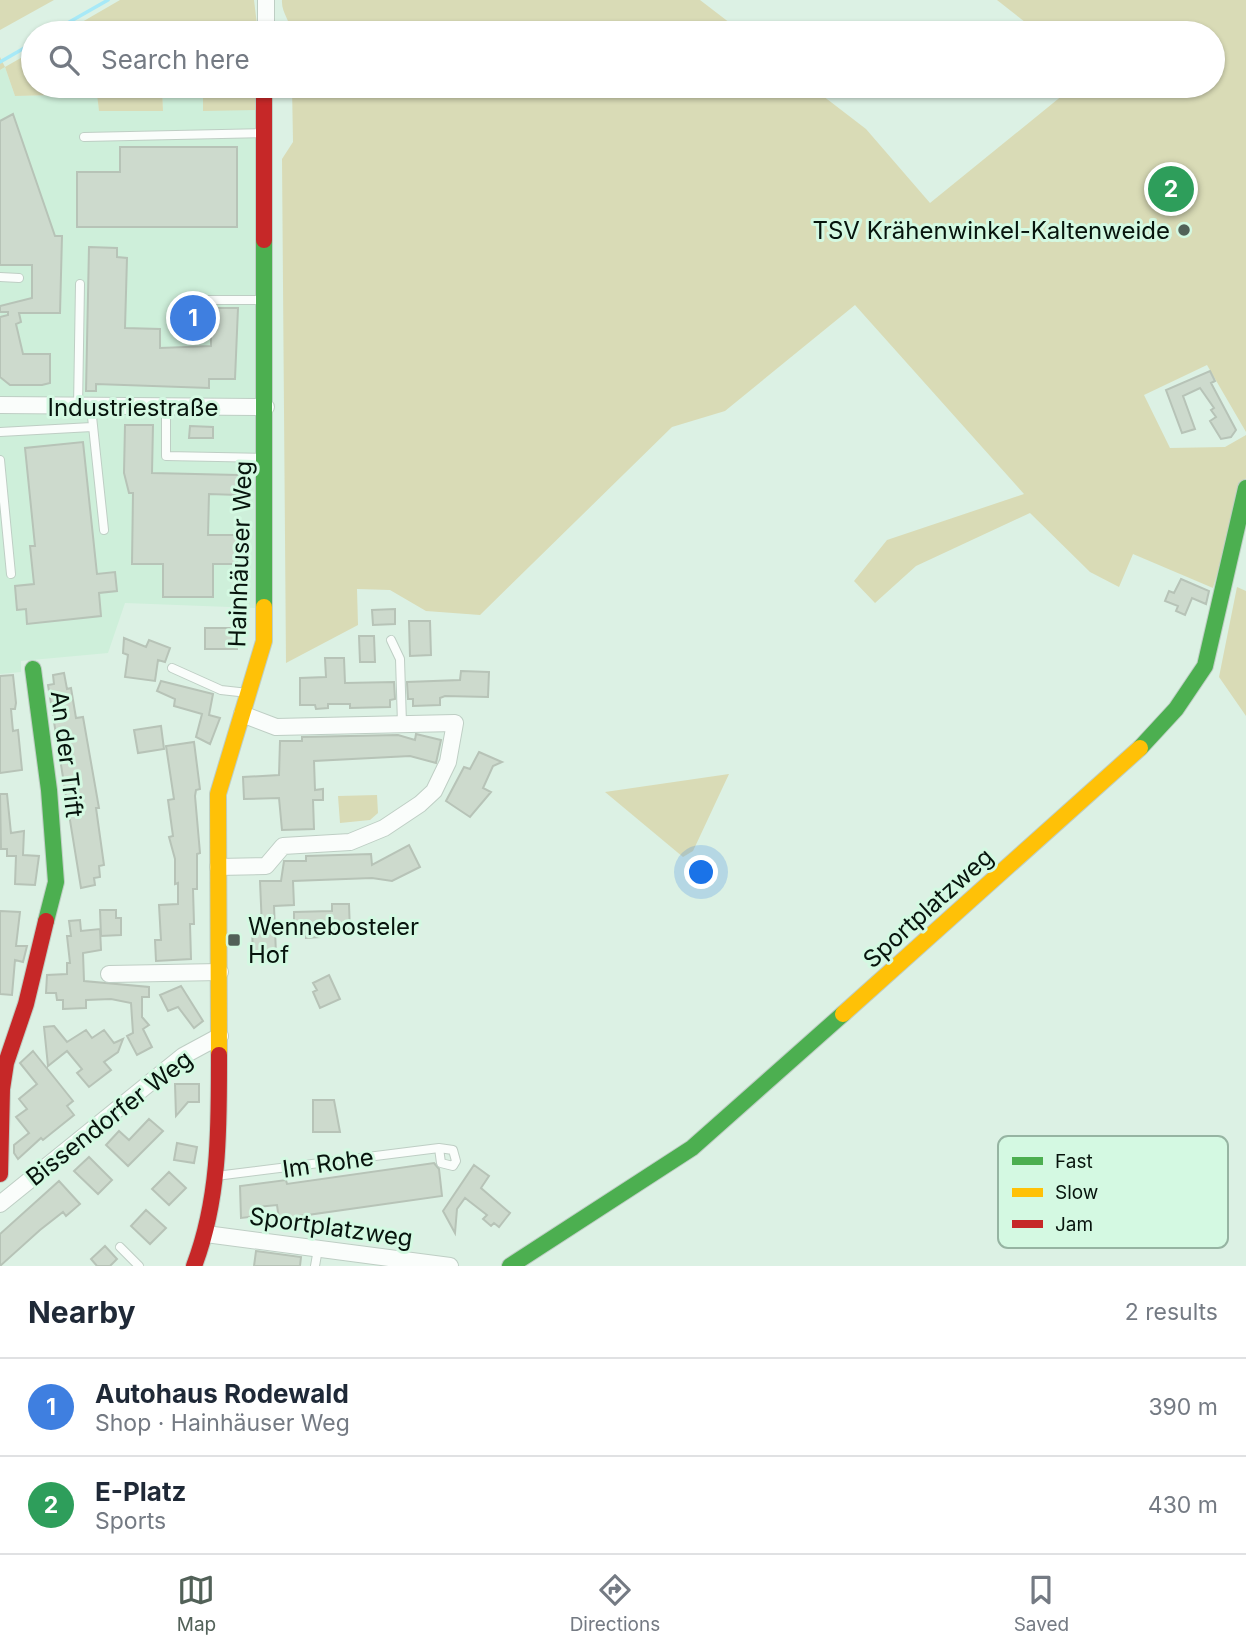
<!DOCTYPE html>
<meta charset="utf-8">
<style>
body{margin:0;font-family:Inter,sans-serif;background:#f6f6f7;color:#1f2937}
.you{position:absolute;left:702px;top:873px;width:24px;height:24px;margin:-18px;border:5px solid #fff;border-radius:50%;background:#1a73e8;box-shadow:0 0 0 10px #1a73e833}
.badge{display:grid;place-items:center;width:46px;height:46px;border-radius:50%;background:#526158;color:#fff;font-size:23px;font-weight:700}
.pin{position:absolute;translate:-50% -50%;border:4px solid #fff;box-shadow:0 2px 7px #0006}
.list{margin:0;padding:0;list-style:none}
h2{display:flex;justify-content:space-between;align-items:center;height:91px;margin:0;padding:0 28px;font-size:30px}
h2 small{font-size:23px;font-weight:400;color:#747a83}
.list li{display:grid;grid-template-columns:46px 1fr auto;gap:21px;align-items:center;box-sizing:border-box;height:98px;padding:0 28px;border-top:2px solid #e0e1e3}
.list b{display:block;font-size:26px;white-space:nowrap}
.list p{margin:0;font-size:23px;white-space:nowrap;color:#747a83}
.list em{font-size:23px;font-style:normal;color:#747a83}
.icon{flex:none;width:38px;height:38px;fill:none;stroke:currentColor;stroke-width:2;stroke-linecap:round;stroke-linejoin:round}
.map{position:relative;flex:none;width:1246px;height:1266px;overflow:hidden}
.search{position:absolute;background:#fff;box-shadow:0 2px 5px #0004;left:21px;right:21px;top:21px;height:77px;display:flex;align-items:center;gap:18px;box-sizing:border-box;padding:0 24px;border-radius:38px;color:#747a83;font-size:26px}
.sheet{height:287px;background:#fff}
nav{display:flex;justify-content:space-around;align-items:center;box-sizing:border-box;height:98px;border-top:2px solid #e0e1e3;background:#fff;font-size:19px;color:#747a83}
nav a{display:grid;justify-items:center;gap:4px}
nav .on{color:#526158}
.map>svg:first-child{display:block}
</style>
<div class="map">
<svg width="1246" height="1266" viewBox="0 0 1246 1266">
<rect width="100%" height="100%" fill="#dcf1e4"/>
<path fill="#ceefda" d="M5 67 15 96 98 94 99 111H163L162 86H203V110H258L255 608 125 603 108 653 21 661V672L0 674V70Z"/>
<path fill="#d9dbb6" d="M0 0H54L0 30Z
M120 0H254L258 33H63Z
M282 0H700L743 33H291C291 21 281 13 282 0Z
M997 0H1246V432L1207 365 1144 395 1170 448 1225 447 1246 435V478L1213 588 1133 554 1119 587 1090 572 1030 513 916 566 875 603 854 581 887 540 1024 494 855 305 725 411 672 427 480 615 426 611 390 590 357 589 358 625 286 663 282 159 293 142 292 86H810L866 129 930 203 1074 86H1213V33H1039Z
M33 51V86H162L163 111H99L97 94 15 96 5 67 0 70V57L5 67Z
M203 86H258V110L203 111Z
M1237 587 1246 591V716L1219 677Z
M729 774 693 851 683 857 605 792Z
M377 795 378 813 370 820 340 823 338 796Z"/>
<g fill="none" stroke-linecap="round" stroke-linejoin="round">
<path stroke="#a7e9f7" stroke-width="3.5" d="M50 33 108 0
M0 62 33 43"/>
</g>
<path fill="#cddacd" stroke="#b7c3b7" stroke-width="2" d="M13 114 55 236H62L60 313H19L21 322 16 324 23 354H50V383L42 385H10L0 377V317L8 315V312H0V306L32 298V265H0V121Z
M120 147H237V227H77V172H120Z
M89 247 117 248V257L127 258 125 328 160 329V348L211 346V308H238L235 379H209V388L96 384V391H86Z
M1210 371 1215 381 1211 383 1236 430 1231 437 1221 439 1210 421 1216 417 1211 410 1214 408 1200 388 1183 396 1195 429 1182 433 1166 390Z
M125 425H153L152 473 238 475V495L209 494 208 535H237V564H213V597H163V564H132L133 493H129L124 473Z
M190 426 213 427V438H189Z
M83 442 97 574 115 572 117 591 99 593 101 616 27 624 26 609 17 610 15 586 34 584 30 546H35L25 448Z
M1181 579 1209 591 1206 604 1192 598 1185 615 1176 611 1178 606 1165 601 1169 591 1174 593Z
M395 609V624L373 625 372 610Z
M409 621H430L431 655 410 656Z
M205 628H237V649H205Z
M359 636H374L375 662H360Z
M124 638 146 647 149 640 170 648 165 662 158 660 155 681 125 677 128 655 123 653Z
M325 658H344L345 683 394 682 395 699 390 700V707L350 708V704H328V708L316 709 315 705H300V678L326 677Z
M461 671 489 672 488 697 445 696 440 698V705L413 706V699H408L407 682 460 680Z
M64 673 67 689 71 688 76 718 83 717 99 808H96L104 865 99 866 100 877 94 878 95 885 81 888 48 685 54 684 53 675Z
M13 675 16 703 15 709H11L13 731 18 730 22 770 0 773V676Z
M161 681 213 694 209 715 220 718 210 744 196 737 202 714 174 706 175 699 157 691Z
M161 726 164 749 138 753 134 730Z
M416 734 441 740 436 763 410 756 314 761 315 790 323 789V800H313L314 829 282 830 279 798 244 799 243 777 279 775 280 741H302V737L398 735 415 740Z
M194 742 200 789 196 790 195 796 200 853 197 854V889H193L194 924H190L191 959 156 961 155 940H161L159 905 178 904V883L175 884V859L169 837 173 836 168 800 174 799 166 746Z
M479 752 502 762 493 766 483 788 491 792 470 817 446 801 464 767 470 769Z
M0 794H7L11 833 24 831 23 855 39 856 35 885 15 884 16 856H7V849H1Z
M409 845 420 867 392 881 372 878 293 881 294 905 274 906 276 954 253 955 252 928H262L260 881H281L284 861H306V856L371 854 372 865Z
M332 904H349L350 932 319 933 320 937 306 938V929H294V912L332 911Z
M100 910H116V918H121V935L101 936Z
M0 911 20 912 16 946H27L23 962 15 960 12 995 0 994Z
M80 920 81 931 100 929 101 950 83 953 84 981 149 987V997H142V1017L149 1025 143 1029 152 1047 137 1055 127 1036 133 1033 131 1003 111 999 86 1000V1008L63 1009V1000H57L56 993H46L47 975 67 974V963H70L67 936H71L69 921Z
M329 975 340 999 320 1008 313 992 317 990 313 983Z
M181 986 203 1021 194 1028 178 1007 168 1011 160 995Z
M54 1026 67 1042 86 1030 92 1038 104 1030 114 1043 123 1039 118 1052 104 1062 111 1070 89 1087 77 1073 82 1069 67 1051 48 1066 44 1027Z
M33 1051 73 1101 67 1106 74 1115 43 1140 41 1138 18 1159 14 1153V1145L29 1133 16 1117 27 1109 19 1099 37 1084 20 1063Z
M175 1084H199V1102H188L176 1116Z
M313 1100H334L340 1132H313Z
M149 1119 163 1131 128 1166 106 1145 119 1131 129 1140Z
M177 1143 197 1147 194 1163 174 1160Z
M89 1157 112 1180 98 1194 74 1171Z
M434 1163 439 1169 442 1196 279 1219 277 1205 257 1207 258 1216 241 1218 240 1186 286 1180 287 1184Z
M474 1165 489 1176 481 1188 510 1213 499 1227 494 1223 491 1226 483 1219 487 1215 465 1198 457 1209 455 1233 443 1211Z
M169 1172 186 1188 169 1205 152 1189Z
M59 1181 80 1204 66 1216 63 1212 40 1230 0 1266V1234Z
M146 1210 166 1228 150 1244 131 1226Z
M105 1246 117 1259 110 1266H97L91 1259Z
M256 1251 301 1257 300 1266H254Z"/>
<g fill="none" stroke-linecap="round" stroke-linejoin="round">
<defs>
<path id="lane" d="M84 137 263 133
M0 277 19 278
M182 327H204V300H263
M78 407 80 284
M91 407 104 530
M166 407V456L263 458
M0 432 92 427
M0 460 11 574
M391 640 400 659 402 724
M172 668 221 690 248 693
M216 1176 439 1148 441 1163 453 1166 456 1161 453 1150 439 1148
M120 1247 139 1266
M315 1266 318 1249"/>
<path id="street" d="M266 0V33
M0 405 266 407
M218 867 266 866 283 846 350 842 384 828 420 804 434 791 448 762 455 723 276 727 242 714
M109 974 220 972
M0 1204 183 1056 220 1036
M206 1234 450 1266"/>
<path id="fast" d="M264 240V607
M33 669 49 790 56 882 46 921
M1140 748 1176 709 1205 666 1246 488
M510 1266 692 1148 843 1014"/>
<path id="slow" d="M843 1014 1140 748
M219 1055 218 794 264 641V607"/>
<path id="jam" d="M264 86V240
M0 1174 2 1089 6 1063 26 1004 46 921
M194 1266C220 1198 219 1127 219 1055"/>
</defs>
<use href="#lane" stroke="#becec4" stroke-width="10"/>
<use href="#street" stroke="#becec4" stroke-width="18"/>
<use href="#fast" stroke="#becec4" stroke-width="18"/>
<use href="#slow" stroke="#becec4" stroke-width="18"/>
<use href="#jam" stroke="#becec4" stroke-width="18"/>
<use href="#lane" stroke="#fafdfb" stroke-width="8"/>
<use href="#street" stroke="#fafdfb" stroke-width="16"/>
<use href="#fast" stroke="#4caf50" stroke-width="16"/>
<use href="#slow" stroke="#ffc107" stroke-width="16"/>
<use href="#jam" stroke="#c62828" stroke-width="16"/>
</g>
<g fill="#526158" stroke="#d4f9e2" stroke-width="2.5">
<circle cx="1184" cy="230" r="7"/>
<rect x="227" y="933" width="14" height="14" rx="3.5"/>
</g>
<g text-anchor="middle" dominant-baseline="central" stroke-width="6" stroke-linejoin="round" paint-order="stroke">
<g font-size="24" fill="#07140d" stroke="#d4f9e2" text-anchor="end">
<text x="1170" y="230">TSV Krähenwinkel-Kaltenweide</text>
<text x="248" y="926" text-anchor="start">Wennebosteler<tspan x="248" dy="28">Hof</tspan></text>
</g>
<g font-size="24" fill="#07140d" stroke="#d4f9e2">
<text x="133" y="407">Industriestraße</text>
<text transform="translate(240 554) rotate(-88)">Hainhäuser Weg</text>
<text transform="translate(67 754) rotate(83)">An der Trift</text>
<text transform="translate(928 908) rotate(-42)">Sportplatzweg</text>
<text transform="translate(109 1118) rotate(-38)">Bissendorfer Weg</text>
<text transform="translate(328 1163) rotate(-8)">Im Rohe</text>
<text transform="translate(331 1227) rotate(8)">Sportplatzweg</text>
</g>
</g>
<rect x="998" y="1136" width="230" height="112" rx="10" fill="#d4f9e2" stroke="#96b4a2" stroke-width="2"/>
<rect x="1012" y="1157" width="31" height="8" fill="#4caf50"/>
<rect x="1012" y="1188" width="31" height="9" fill="#ffc107"/>
<rect x="1012" y="1220" width="31" height="8" fill="#c62828"/>
<g font-size="19" fill="#07140d">
<text x="1055" y="1168">Fast</text>
<text x="1055" y="1199">Slow</text>
<text x="1055" y="1231">Jam</text>
</g>
</svg>
<div class="you"></div>
<div class="pin badge" style="left:193px;top:318px;background:#3f7fe0">1</div>
<div class="pin badge" style="left:1171px;top:189px;background:#2e9e5b">2</div>
<div class="search"><svg class="icon" aria-label="search" viewBox="0 0 24 24"><circle cx="10" cy="10" r="6"/><path d="M15 15l6 6"/></svg>Search here</div>
</div>
<section class="sheet">
<h2>Nearby<small>2 results</small></h2>
<ul class="list">
<li><span class="badge" style="background:#3f7fe0">1</span><div><b>Autohaus Rodewald</b><p>Shop · Hainhäuser Weg</p></div><em>390 m</em></li>
<li><span class="badge" style="background:#2e9e5b">2</span><div><b>E-Platz</b><p>Sports</p></div><em>430 m</em></li>
</ul>
</section>
<nav>
<a class="on"><svg class="icon" aria-label="map" viewBox="0 0 24 24"><path d="M3 6l6-2 6 2 6-2v14l-6 2-6-2-6 2zM9 4v14M15 6v14"/></svg>Map</a>
<a><svg class="icon" aria-label="directions" viewBox="0 0 24 24"><path d="M12 3l9 9-9 9-9-9zM9 14v-3h6M13 9l2 2-2 2"/></svg>Directions</a>
<a><svg class="icon" aria-label="saved" viewBox="0 0 24 24"><path d="M7 4h10v16l-5-4-5 4z"/></svg>Saved</a>
</nav>
